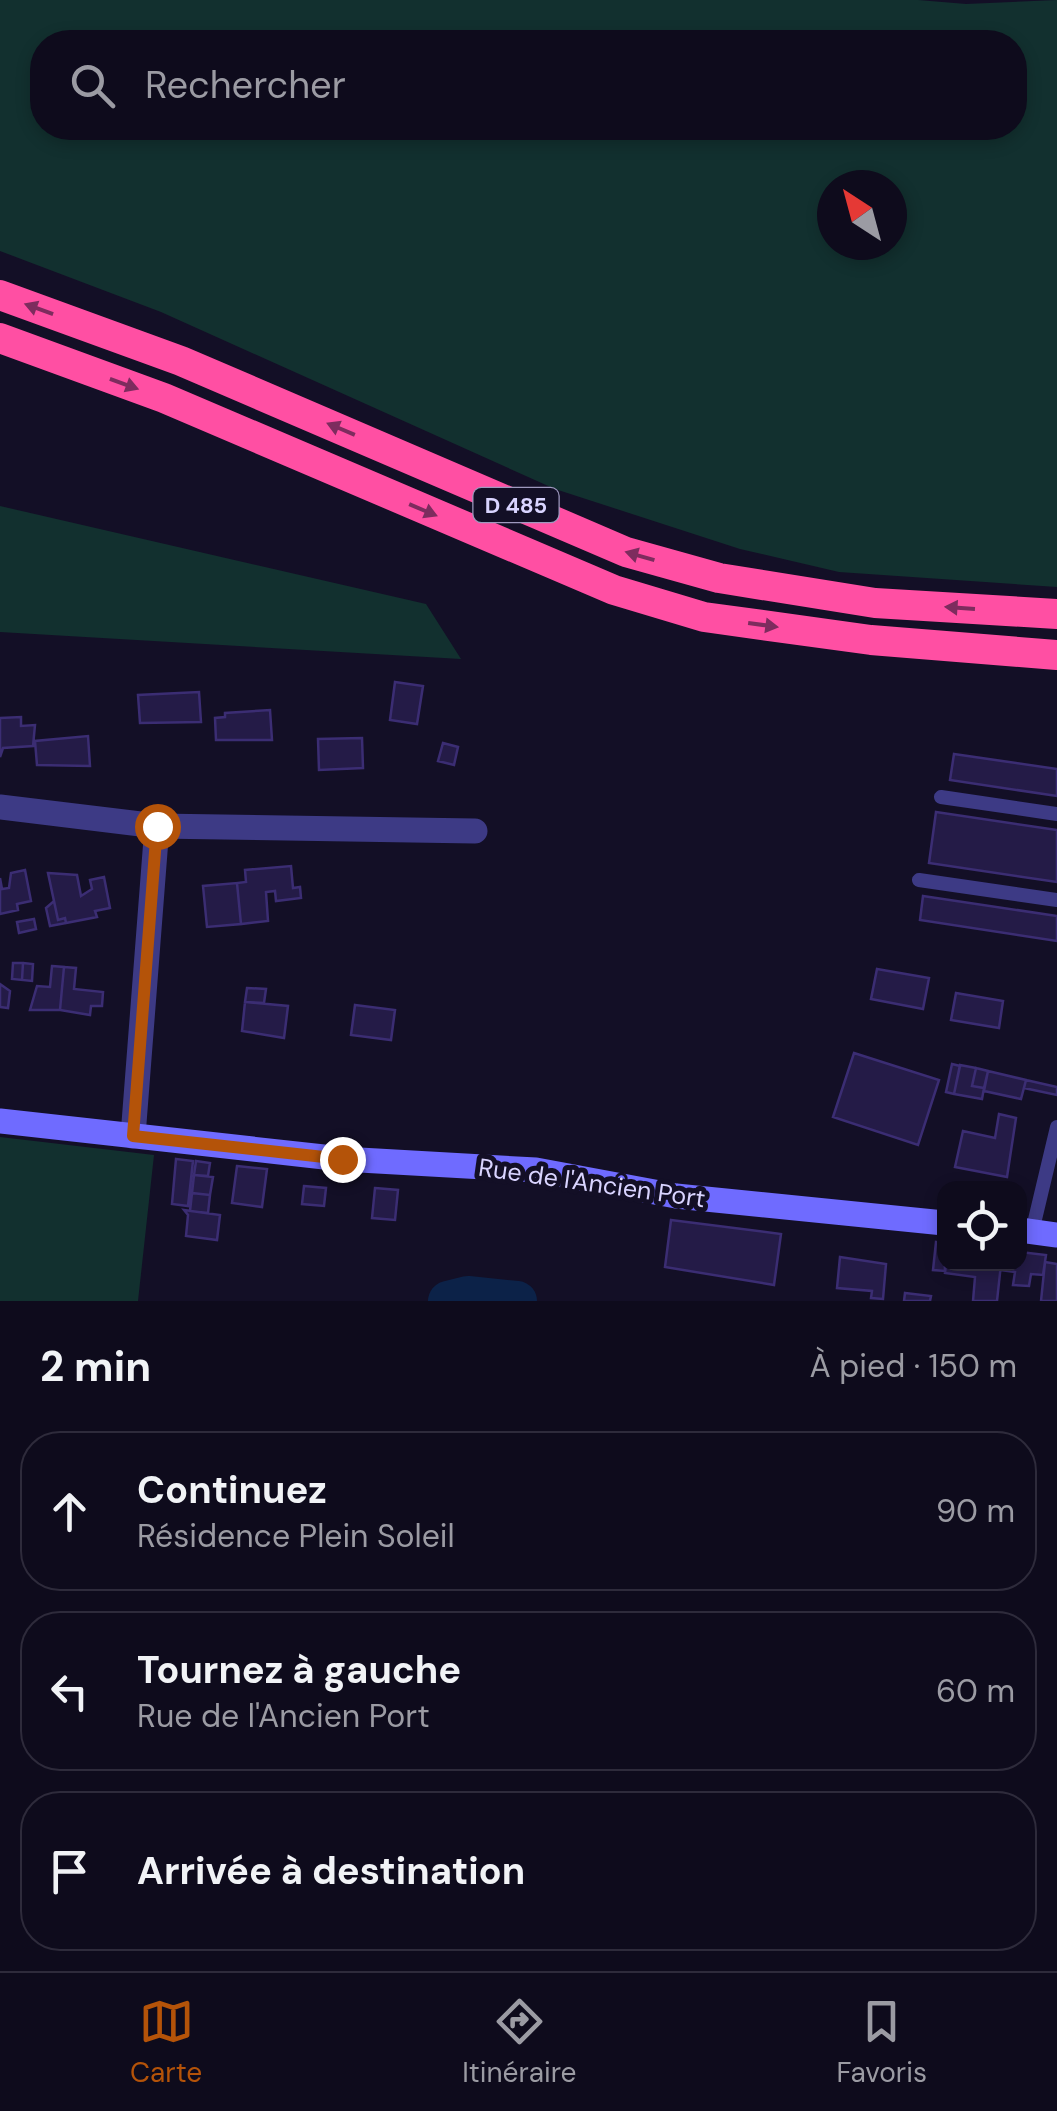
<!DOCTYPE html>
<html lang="fr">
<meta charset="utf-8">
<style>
body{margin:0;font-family:"DM Sans",sans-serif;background:#1c1929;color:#f1f3f6}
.controls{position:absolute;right:30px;bottom:30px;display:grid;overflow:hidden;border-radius:20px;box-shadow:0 5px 15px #0003}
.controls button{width:90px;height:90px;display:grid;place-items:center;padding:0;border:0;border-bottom:2px solid #2e2b3b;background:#0e0b1c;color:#f1f3f6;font:50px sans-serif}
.compass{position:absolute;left:817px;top:170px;width:90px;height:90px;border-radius:50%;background:#0e0b1c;box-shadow:0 5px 15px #0003;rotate:324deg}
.stop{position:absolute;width:30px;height:30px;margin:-22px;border:8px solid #b45309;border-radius:50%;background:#fff}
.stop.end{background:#b45309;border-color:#fff;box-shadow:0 2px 10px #0008}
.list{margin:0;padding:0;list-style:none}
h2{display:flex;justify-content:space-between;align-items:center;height:130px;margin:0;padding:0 40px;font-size:42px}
h2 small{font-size:32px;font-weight:400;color:#9b9ba3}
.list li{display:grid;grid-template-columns:65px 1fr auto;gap:30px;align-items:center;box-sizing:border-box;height:160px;margin:0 20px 20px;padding:0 20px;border:2px solid #2e2b3b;border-radius:40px}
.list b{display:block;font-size:38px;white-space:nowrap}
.list p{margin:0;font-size:32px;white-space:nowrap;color:#9b9ba3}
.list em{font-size:32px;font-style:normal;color:#9b9ba3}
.icon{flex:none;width:55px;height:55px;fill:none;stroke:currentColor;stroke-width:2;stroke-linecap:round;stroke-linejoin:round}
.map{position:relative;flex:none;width:1057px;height:1301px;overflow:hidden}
.search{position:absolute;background:#0e0b1c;box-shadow:0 5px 15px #0003;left:30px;right:30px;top:30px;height:110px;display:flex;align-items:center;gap:25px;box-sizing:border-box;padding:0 35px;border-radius:40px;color:#9b9ba3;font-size:38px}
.sheet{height:670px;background:#0e0b1c}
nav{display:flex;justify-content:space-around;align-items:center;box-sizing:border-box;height:140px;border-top:2px solid #2e2b3b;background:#0e0b1c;font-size:28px;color:#9b9ba3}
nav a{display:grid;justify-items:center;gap:5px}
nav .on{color:#b45309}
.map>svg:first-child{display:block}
</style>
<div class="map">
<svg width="1057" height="1301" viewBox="0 0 1057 1301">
<rect width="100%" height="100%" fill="#130f26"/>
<path fill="#12302f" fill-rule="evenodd" d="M0 0H918L966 4 1057 0V587L839 572 740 549 555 489 161 312 0 251ZM42 42H1014V128H42ZM832 185H892V245H832Z
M0 506 426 604 461 659 0 632Z
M0 1137 154 1155 138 1301H0Z"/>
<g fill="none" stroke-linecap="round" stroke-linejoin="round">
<path stroke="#0c2248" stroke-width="40" d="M448 1301 468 1296 517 1301"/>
</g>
<path fill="#241b47" stroke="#3b2d73" stroke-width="2.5" d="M395 682 423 686 417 724 390 720Z
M199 692 201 722 140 723 138 695Z
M270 710 272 740H216L215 718 225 717V713Z
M21 717V726L35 725 33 746 3 748 0 757V718Z
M88 736 90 766 37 765 35 741Z
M362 738 363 768 319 770 318 739Z
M443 743 458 747 454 765 438 761Z
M954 754 1057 769V796L950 780Z
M936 812 1057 830V882L929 863Z
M291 866 293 888 300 887 301 898 276 901 275 891 266 892 268 921 241 924 237 883 246 882 245 870Z
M25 870 31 901 17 904 18 910 0 914V878L2 889 9 888 11 873Z
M48 873 77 875 81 896 92 889 90 880 104 877 110 908 95 911 97 917 66 923 65 918 58 920Z
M237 883 241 924 207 927 203 886Z
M923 896 1057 916V941L920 920Z
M54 901 58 920 65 918 66 923 50 926 46 908Z
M34 919 36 929 19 933 17 922Z
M13 963H23L22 980 12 979Z
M23 963 33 964 32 981 22 980Z
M52 966 64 967 60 1010H30L37 986 50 987Z
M64 967 76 968 74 989 103 992 102 1006H91L90 1015 60 1010Z
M877 969 929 978 923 1009 871 999Z
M0 984 10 991 8 1008 0 1007Z
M247 988 266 989 264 1003 245 1002Z
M956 993 1003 1001 999 1028 951 1020Z
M245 1002 288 1006 284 1038 242 1031Z
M355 1005 395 1010 391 1040 351 1035Z
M854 1053 939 1080 918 1145 833 1117Z
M952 1064 960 1066 954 1094 946 1092Z
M960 1065 976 1068 972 1086 984 1088 982 1099 954 1094Z
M976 1068 988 1071 984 1088 972 1086Z
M988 1071 1026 1080 1021 1099 984 1091Z
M1026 1080 1057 1087V1095L1024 1088Z
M999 1114 1016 1118 1007 1177 955 1167 963 1131 995 1138Z
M176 1159 193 1161 188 1206 172 1204Z
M196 1161 210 1163 208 1176 194 1175Z
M237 1166 267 1169 262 1207 232 1203Z
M194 1175 213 1177 210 1195 192 1193Z
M304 1186 326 1188 324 1206 302 1204Z
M375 1188 398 1190 395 1220 372 1218Z
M192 1193 210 1195 208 1213 190 1211Z
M184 1210 220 1215 217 1240 186 1236 188 1215Z
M671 1220 781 1234 774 1285 665 1267Z
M936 1242 944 1243 945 1271 933 1270Z
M1020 1252 1046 1255 1043 1275 1031 1274 1029 1286 1013 1285 1015 1272 1000 1270 1001 1264H1020Z
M840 1257 886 1264 883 1299 871 1298 872 1291 837 1288Z
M1045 1262 1057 1264V1301H1041Z
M946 1264H1001L997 1301H973L975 1277 945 1273Z
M905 1293 931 1296 930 1301H904Z"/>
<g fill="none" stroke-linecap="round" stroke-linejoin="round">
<path stroke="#3d3a85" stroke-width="14" d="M941 797 1057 814
M919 880 1057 900
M1032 1232 1057 1127"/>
<path stroke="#3d3a85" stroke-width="25" d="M0 807 157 826 133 1136
M157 826 475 831"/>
<path stroke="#6f6bff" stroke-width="25" d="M0 1121 342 1159 536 1170 676 1196 944 1223
M1020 1230 1057 1235"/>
<path stroke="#ff4fa3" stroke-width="30" d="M0 295 181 361 626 552 719 578 875 603 1057 614
M0 338 164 398 614 590 704 617 871 640 1057 655"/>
</g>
<defs><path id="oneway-solid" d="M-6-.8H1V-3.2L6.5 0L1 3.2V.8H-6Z" transform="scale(2.5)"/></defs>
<g fill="#7d2c5e">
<use href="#oneway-solid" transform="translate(39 309) rotate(-160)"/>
<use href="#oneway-solid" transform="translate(124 384) rotate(20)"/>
<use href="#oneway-solid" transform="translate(341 429) rotate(-157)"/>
<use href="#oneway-solid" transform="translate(423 510) rotate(23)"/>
<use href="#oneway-solid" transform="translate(640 556) rotate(-164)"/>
<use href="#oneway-solid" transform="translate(960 608) rotate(-176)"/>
<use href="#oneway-solid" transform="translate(763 625) rotate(8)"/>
</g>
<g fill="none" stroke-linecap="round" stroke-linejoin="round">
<path stroke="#b45309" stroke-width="12" d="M157 826 133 1136 342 1159"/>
</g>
<g text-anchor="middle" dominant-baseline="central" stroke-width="10" stroke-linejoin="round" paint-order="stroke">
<rect fill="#130f26" stroke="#9e99be" stroke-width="2.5" x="473.5" y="488" width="85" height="34" rx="8"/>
<g font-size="22" font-weight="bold" fill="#d9d4ff">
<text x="516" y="505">D 485</text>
</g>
<g font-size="25" fill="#d9d4ff" stroke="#130f26">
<text transform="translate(592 1183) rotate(8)">Rue de l'Ancien Port</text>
</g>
</g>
</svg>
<div class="controls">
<button><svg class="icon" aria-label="locate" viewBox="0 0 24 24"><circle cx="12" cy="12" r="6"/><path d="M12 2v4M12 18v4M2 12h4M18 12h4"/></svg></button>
</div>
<svg class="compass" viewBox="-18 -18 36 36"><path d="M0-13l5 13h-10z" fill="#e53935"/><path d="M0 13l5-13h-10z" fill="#9b9ba3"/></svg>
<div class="stop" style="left:157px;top:826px"></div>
<div class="stop end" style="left:342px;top:1159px"></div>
<div class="search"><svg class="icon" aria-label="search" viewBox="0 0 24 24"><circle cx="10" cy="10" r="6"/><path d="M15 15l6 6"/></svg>Rechercher</div>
</div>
<section class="sheet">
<h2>2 min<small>À pied · 150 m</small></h2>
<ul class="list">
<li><svg class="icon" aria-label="ahead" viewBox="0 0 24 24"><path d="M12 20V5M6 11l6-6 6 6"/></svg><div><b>Continuez</b><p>Résidence Plein Soleil</p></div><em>90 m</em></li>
<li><svg class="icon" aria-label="left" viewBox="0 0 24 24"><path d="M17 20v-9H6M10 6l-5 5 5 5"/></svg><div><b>Tournez à gauche</b><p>Rue de l'Ancien Port</p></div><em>60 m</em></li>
<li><svg class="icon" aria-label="arrive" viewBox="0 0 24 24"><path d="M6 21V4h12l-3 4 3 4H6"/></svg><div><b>Arrivée à destination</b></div></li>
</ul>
</section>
<nav>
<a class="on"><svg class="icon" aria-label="map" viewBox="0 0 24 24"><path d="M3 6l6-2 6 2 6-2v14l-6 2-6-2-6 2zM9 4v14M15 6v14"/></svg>Carte</a>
<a><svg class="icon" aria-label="directions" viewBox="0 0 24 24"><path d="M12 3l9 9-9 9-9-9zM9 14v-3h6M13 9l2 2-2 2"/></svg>Itinéraire</a>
<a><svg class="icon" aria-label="saved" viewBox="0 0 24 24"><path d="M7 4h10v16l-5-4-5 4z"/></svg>Favoris</a>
</nav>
